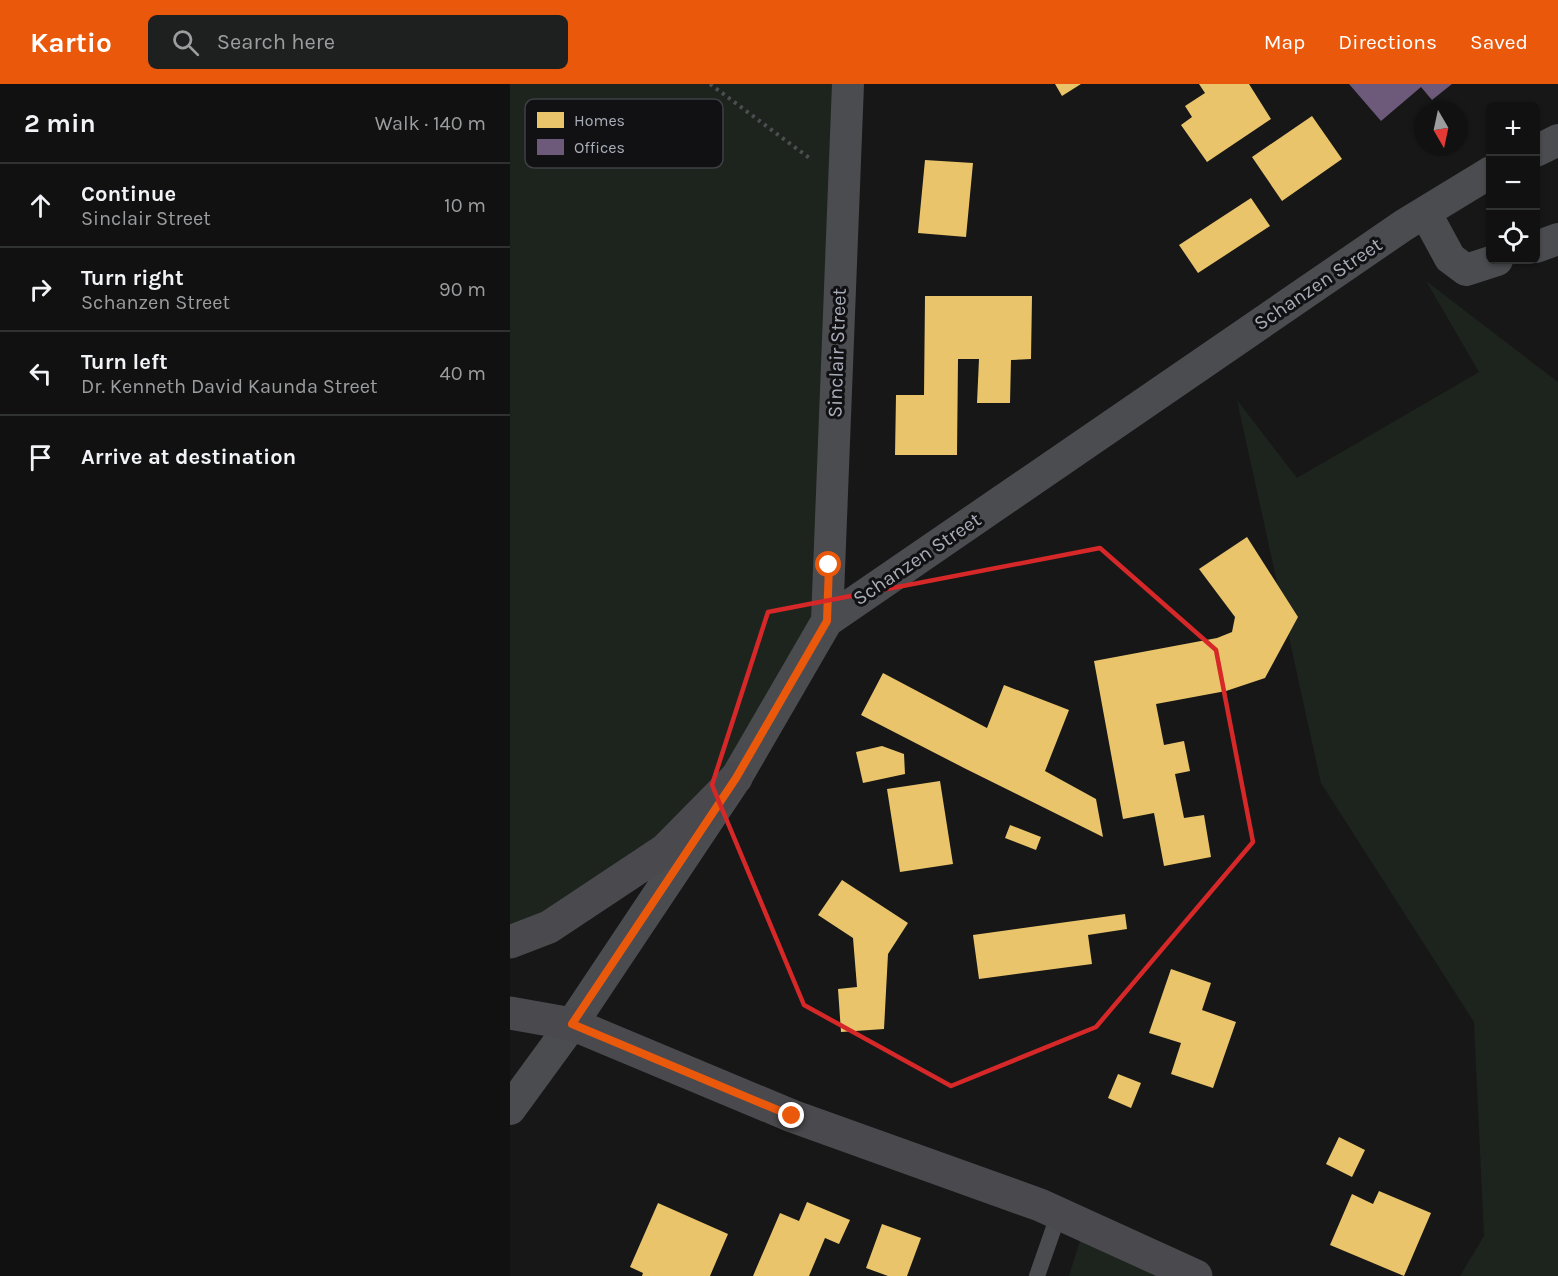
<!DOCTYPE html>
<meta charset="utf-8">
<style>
body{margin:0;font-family:Karla,sans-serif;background:#1e1f1f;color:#f1f3f6}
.controls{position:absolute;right:18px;top:18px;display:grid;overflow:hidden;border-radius:9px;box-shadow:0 2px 4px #0004}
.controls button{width:54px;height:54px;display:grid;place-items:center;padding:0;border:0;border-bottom:2px solid #303131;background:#111;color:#f1f3f6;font:30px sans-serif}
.compass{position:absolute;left:904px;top:18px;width:54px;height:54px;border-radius:50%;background:#111;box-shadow:0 2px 4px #0004;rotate:171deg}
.stop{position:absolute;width:18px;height:18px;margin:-14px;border:4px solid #ea580c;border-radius:50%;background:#fff}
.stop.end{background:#ea580c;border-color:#fff;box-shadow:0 2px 6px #0008}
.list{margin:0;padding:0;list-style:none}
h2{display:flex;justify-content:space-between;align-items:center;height:78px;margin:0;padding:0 24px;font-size:26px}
h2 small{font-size:20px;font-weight:400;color:#9c9d9f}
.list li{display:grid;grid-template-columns:39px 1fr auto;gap:18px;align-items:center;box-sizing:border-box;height:84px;padding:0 24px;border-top:2px solid #303131}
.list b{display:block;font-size:22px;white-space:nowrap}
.list p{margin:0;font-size:20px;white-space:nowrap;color:#9c9d9f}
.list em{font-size:20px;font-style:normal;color:#9c9d9f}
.icon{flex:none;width:33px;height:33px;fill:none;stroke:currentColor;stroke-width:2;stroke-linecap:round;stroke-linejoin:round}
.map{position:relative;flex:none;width:1048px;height:1192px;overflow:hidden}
header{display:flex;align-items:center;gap:36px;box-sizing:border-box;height:84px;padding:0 30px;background:#ea580c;color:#fff}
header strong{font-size:28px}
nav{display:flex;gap:33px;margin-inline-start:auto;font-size:21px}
.search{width:420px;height:54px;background:#1e1f1f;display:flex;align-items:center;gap:15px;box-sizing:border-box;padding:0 21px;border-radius:9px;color:#9c9d9f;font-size:22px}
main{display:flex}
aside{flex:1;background:#111}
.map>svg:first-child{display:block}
</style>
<header>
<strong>Kartio</strong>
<div class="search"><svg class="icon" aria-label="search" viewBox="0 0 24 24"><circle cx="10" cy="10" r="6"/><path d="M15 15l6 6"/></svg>Search here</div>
<nav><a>Map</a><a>Directions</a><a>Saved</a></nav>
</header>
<main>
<aside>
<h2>2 min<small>Walk · 140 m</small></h2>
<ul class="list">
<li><svg class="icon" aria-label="ahead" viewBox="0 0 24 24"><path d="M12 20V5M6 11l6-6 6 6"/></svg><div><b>Continue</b><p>Sinclair Street</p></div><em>10 m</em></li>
<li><svg class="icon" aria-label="right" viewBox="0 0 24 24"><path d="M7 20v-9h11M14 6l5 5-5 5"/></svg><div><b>Turn right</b><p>Schanzen Street</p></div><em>90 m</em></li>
<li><svg class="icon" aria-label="left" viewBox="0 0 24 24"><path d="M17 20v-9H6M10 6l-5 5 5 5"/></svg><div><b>Turn left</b><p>Dr. Kenneth David Kaunda Street</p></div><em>40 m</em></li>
<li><svg class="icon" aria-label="arrive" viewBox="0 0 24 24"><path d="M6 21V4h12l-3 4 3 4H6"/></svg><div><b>Arrive at destination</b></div></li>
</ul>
</aside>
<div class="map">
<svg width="1048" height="1192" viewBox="0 0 1048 1192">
<rect width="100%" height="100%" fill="#171717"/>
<path fill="#1d241e" d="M0 0H338L317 537 226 694 155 766 0 858Z
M916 197 1048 298V1192H950L974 1152 964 938 811 699 727 316 787 394 969 288Z
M575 1141 686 1192H559Z"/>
<path fill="#e9c46a" d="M545 0H571L552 12Z
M689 0H739L761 35 697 78 671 41 682 33 675 22 695 9Z
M802 32 832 75 772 117 742 73Z
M415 76 463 79 456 153 408 149Z
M741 114 760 142 688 189 669 161Z
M415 212H522L521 275 501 276 500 319H467L469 275H448L447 371H385L386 311H414Z
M737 453 788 533 755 594 716 607 646 620 654 661 674 657 680 687 665 690 674 734 694 731 701 773 654 782 644 729 613 735 584 577 707 554 722 548 725 533 689 485Z
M373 589 477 644 494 601 559 626 535 687 586 715 593 753 456 685 351 631Z
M372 662 394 670 395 690 353 699 346 668Z
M430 697 443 780 390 788 377 705Z
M500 741 531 753 526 766 495 754Z
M332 796 398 839 378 870 374 945 331 948 328 905 347 903 343 854 308 831Z
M615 830 617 845 578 851 582 880 469 895 463 851Z
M661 885 701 899 692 926 726 938 703 1004 661 990 671 959 639 949Z
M608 990 631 999 621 1024 598 1014Z
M829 1053 855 1066 842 1093 816 1080Z
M869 1107 921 1129 894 1192 820 1161 842 1110 863 1120Z
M297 1118 340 1136 329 1160 315 1154 299 1192H243L270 1129 289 1137Z
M148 1119 218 1150 200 1192H132L133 1189 120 1183Z
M372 1140 411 1154 397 1192H378L356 1184Z"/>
<path fill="#6d597a" d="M839 0H942L922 16 911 3 871 37Z"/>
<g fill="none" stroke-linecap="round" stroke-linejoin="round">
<path stroke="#4d4e52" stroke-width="4" stroke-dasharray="3 4.5" stroke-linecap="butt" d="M200 0 302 76"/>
<path stroke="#4b4c50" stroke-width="16" d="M527 1192 549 1129"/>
<path stroke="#4b4c50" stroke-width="32" d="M1026 67 1048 56
M915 128 940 174 956 186 987 176
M1026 163 1048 155
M317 537 338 0
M0 1025 62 940 226 694 317 537 894 141 981 88"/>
<path stroke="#4a4a4e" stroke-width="33" d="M0 858 39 843 155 766 226 694
M0 929 62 940 282 1032 530 1121 686 1192"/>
</g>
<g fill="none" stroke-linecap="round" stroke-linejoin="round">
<path stroke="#ea580c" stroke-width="8" d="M282 1032 62 940 226 694 317 537 319 481"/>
</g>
<path fill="none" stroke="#d62828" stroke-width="4.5" stroke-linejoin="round" d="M590 464 706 566 743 758 586 943 441 1002 294 921 202 701 258 528Z"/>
<g text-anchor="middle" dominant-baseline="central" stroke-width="6" stroke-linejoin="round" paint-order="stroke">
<g font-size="20" fill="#a8adb8" stroke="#111113">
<text transform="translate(808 200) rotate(-34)">Schanzen Street</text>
<text transform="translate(327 269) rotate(-88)">Sinclair Street</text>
<text transform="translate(407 475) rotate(-34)">Schanzen Street</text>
</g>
</g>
<rect x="15" y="15" width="198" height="69" rx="9" fill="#111113" stroke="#3e4045" stroke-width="1.5"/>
<rect x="27" y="28" width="27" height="16" fill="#e9c46a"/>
<rect x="27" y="55" width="27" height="16" fill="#6d597a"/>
<g font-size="16" fill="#a8adb8">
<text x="64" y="42">Homes</text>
<text x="64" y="69">Offices</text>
</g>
</svg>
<div class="controls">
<button>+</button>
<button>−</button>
<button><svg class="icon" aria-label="locate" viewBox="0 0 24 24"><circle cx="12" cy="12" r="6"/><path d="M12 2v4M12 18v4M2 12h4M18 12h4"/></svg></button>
</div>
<svg class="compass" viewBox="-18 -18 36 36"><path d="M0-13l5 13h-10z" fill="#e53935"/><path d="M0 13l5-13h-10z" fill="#9c9d9f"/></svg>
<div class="stop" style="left:319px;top:481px"></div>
<div class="stop end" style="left:282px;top:1032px"></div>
</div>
</main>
